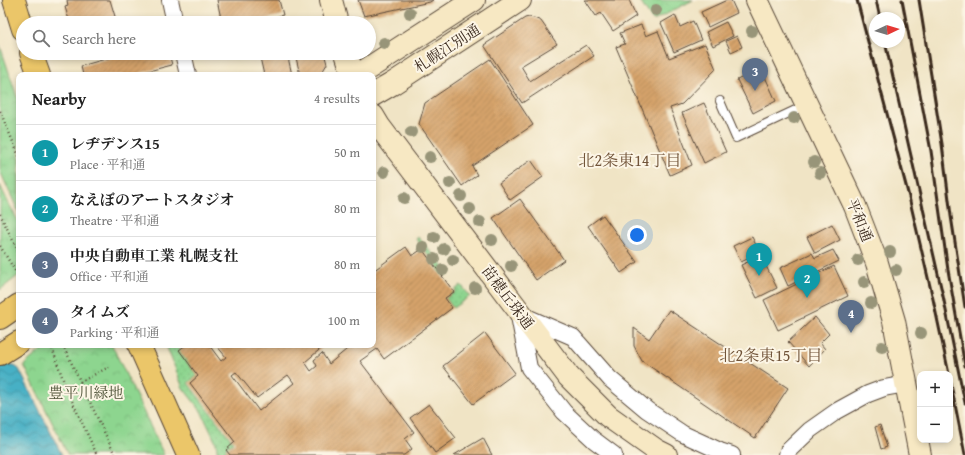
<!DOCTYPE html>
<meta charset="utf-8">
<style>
body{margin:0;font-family:"Gentium Book Plus","Noto Serif JP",serif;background:#f6f6f6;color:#222}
.controls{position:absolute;right:12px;bottom:12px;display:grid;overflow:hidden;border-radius:8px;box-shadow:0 2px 6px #0003}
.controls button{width:36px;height:36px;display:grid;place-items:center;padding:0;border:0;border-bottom:1px solid #e0e0e0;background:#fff;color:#222;font:20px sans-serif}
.compass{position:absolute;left:869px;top:12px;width:36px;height:36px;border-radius:50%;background:#fff;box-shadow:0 2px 6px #0003;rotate:86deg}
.you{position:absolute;left:637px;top:235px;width:14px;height:14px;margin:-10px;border:3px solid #fff;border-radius:50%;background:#1a73e8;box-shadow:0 0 0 6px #1a73e833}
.badge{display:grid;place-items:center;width:26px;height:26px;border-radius:50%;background:#111827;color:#fff;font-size:13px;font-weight:700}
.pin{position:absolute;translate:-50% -33px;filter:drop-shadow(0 1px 2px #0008)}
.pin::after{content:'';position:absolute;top:21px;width:14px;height:12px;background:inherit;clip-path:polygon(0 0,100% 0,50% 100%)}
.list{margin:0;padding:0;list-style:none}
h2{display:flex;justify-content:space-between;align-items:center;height:52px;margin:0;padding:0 16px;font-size:17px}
h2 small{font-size:13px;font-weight:400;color:#767676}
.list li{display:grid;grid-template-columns:26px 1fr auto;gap:12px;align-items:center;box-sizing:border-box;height:56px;padding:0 16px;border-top:1px solid #e0e0e0}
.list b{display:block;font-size:15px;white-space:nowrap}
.list p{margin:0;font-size:13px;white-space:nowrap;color:#767676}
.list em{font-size:13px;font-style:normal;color:#767676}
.icon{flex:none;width:22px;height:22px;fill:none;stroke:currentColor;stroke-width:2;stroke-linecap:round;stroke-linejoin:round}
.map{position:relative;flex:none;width:965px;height:455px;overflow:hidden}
.search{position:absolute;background:#fff;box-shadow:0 2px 6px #0003;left:16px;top:16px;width:360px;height:44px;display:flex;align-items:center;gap:10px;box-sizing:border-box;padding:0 14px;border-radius:22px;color:#767676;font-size:15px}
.panel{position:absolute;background:#fff;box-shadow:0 2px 6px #0003;left:16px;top:72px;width:360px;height:276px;border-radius:8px}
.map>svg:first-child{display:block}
</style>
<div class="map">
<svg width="965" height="455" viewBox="0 0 965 455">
<defs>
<pattern id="grass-dots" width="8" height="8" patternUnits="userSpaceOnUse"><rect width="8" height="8" fill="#8dd58f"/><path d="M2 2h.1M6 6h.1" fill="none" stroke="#7bb77b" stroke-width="1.8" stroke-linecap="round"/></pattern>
<pattern id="park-crowns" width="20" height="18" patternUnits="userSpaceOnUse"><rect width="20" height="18" fill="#8dd58f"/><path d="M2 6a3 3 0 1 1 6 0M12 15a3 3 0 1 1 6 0" fill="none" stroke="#7bb77b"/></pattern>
<pattern id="water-waves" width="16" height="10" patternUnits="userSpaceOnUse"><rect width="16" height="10" fill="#47b0c5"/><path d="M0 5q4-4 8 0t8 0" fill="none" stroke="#3c8f9f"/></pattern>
<pattern id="building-hatch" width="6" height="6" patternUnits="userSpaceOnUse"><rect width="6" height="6" fill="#d5a36a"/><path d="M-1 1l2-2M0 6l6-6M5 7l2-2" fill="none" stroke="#ae8557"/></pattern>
</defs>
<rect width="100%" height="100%" fill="#fcf5e5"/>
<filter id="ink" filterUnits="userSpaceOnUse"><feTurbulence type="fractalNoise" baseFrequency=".025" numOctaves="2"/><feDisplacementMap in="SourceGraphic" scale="8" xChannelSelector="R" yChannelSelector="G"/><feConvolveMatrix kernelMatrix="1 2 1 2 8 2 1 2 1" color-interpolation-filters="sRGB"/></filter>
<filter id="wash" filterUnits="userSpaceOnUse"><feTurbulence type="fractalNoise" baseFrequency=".012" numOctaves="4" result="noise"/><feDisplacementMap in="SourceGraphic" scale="16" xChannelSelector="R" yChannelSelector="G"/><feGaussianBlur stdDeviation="0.9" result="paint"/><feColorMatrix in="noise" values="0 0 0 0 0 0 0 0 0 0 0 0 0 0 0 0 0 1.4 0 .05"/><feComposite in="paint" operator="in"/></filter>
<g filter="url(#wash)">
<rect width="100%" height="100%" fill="#f0e4c5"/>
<path fill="url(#grass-dots)" stroke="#648056" d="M418 237 449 273 444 276 416 239Z
M461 285 470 296 453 308 446 298 455 292V290Z
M166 345H180V348L179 351 197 376 188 383 233 442 225 449 229 455H218L216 443 201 411 183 388Z"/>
<path fill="url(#park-crowns)" stroke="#648056" d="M639 0H693L653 21Z
M0 45 19 103V213L0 171Z
M0 185 6 198 19 223V275L0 290Z
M47 345H112L164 455H68L24 365Z"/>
<path fill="url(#water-waves)" stroke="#416d72" d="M0 356 19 369 62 455H0Z"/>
<g id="blocks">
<path fill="url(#building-hatch)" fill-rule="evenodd" d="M67 0H110L117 23H70L65 7 68 6Z
M217 0H279L283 15 252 23H222Z
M358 0H433L430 2 364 16Z
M585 0H629L636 16 613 31 601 13 596 16Z
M727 0H731L737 13 708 27 701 12Z
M675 15 680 27 693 21 701 40 674 52 661 23Z
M529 17 534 18 541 21 557 44 521 66 530 81 586 45 594 56 522 103 484 45 525 18Z
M726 22 733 36 713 46 706 32Z
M641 25 646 36 658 31 669 58 705 44 716 69 682 104 670 108 692 165 670 175 616 47 625 44 620 33Z
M737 36 742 47 731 52 726 41Z
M126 53H169L172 65 133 75H83L81 66Z
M259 53H287L292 75H264Z
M295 53H324L327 64 321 74 300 75Z
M490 59 533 125 472 166 477 175 462 186 419 124 425 103Z
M761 68 776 101 753 113 737 80Z
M704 103 726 152 704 163 682 113Z
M531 160 543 177 510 200 499 183Z
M520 199 564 260 536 280 493 218Z
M603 215 637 262 621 273 588 226Z
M832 224 840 240 815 253 807 237Z
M752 237 760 253 741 262 733 246Z
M406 247 412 256 422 249 454 292 445 298 452 308 384 359 377 349 360 361 414 432 405 439 412 449 404 455H230L226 450 235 442 190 383 198 376 179 350 186 345H209L221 361 226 357 216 345H325L305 362 311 371 317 366 314 360 322 353 329 364 352 345 355 346 356 345H373V271ZM236 372 257 398 288 375 294 383 259 411 232 375Z
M833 250 839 261 788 286 780 268 812 253 815 258Z
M761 256 777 288 757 298 741 265Z
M834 266 848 296 778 330 764 300Z
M669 310 788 388 755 438 642 361 634 346V328L649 339Z
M815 317 829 334 820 343 825 349 809 366 788 342Z
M485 333 515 373 473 404 443 366Z
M429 404 456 438 435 453 410 418Z
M880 425 887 447 881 449 875 427Z
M483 438 492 455H454Z"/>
</g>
</g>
<g filter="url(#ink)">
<use href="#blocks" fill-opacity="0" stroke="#564637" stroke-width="1"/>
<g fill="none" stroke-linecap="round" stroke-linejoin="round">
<defs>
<path id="lane" d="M720 101 736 138 806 105"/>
<path id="street" d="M170 0 175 23
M183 53 188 75
M518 311 529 368 564 412 594 440 614 455
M522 315 573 337 610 379 647 410 683 434 720 451 732 455
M787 455 788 451 810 430 837 411 868 394 884 388 906 384"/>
<path id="secondary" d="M331 0 337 23
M757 0 855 206 877 263 894 321 920 455
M346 53 353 75
M358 75 474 0
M373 95 392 84 520 0
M373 116 379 126 569 377 608 416 656 450 666 455"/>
<path id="highway" d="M14 0 23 29
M31 53 39 75
M0 318 19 305
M139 345 188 455
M0 354 19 342"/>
</defs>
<use href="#lane" stroke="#564637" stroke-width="10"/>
<use href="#street" stroke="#564637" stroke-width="18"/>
<use href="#secondary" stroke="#564637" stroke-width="24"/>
<use href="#highway" stroke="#564637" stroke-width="24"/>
<path stroke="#564637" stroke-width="2.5" stroke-dasharray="1 3" stroke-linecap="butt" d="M0 111 19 156
M0 214 19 253
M0 246 19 277
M51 345 66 388 97 455
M63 345 115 455
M80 382 109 367"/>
<use href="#lane" stroke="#fff" stroke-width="8"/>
<use href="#street" stroke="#fff" stroke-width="16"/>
<use href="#secondary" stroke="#f7e8c3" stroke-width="22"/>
<use href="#highway" stroke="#ebc669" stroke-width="22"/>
<path stroke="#3b2a1e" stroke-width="3" d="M857 0 909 197 933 299 949 374
M876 0 880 18
M902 0 931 151 948 270 965 366
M919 0 942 144 951 216 965 307
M885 42 943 296 965 403
M950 379 965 455"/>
</g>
<g fill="#989579">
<circle cx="656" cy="10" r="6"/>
<circle cx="410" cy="13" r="6"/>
<circle cx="752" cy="31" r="6"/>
<circle cx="384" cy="43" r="6"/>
<circle cx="794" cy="118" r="6"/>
<circle cx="411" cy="132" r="6"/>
<circle cx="430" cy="157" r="6"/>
<circle cx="814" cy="162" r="6"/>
<circle cx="384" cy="172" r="6"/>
<circle cx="820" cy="173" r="6"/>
<circle cx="450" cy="183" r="6"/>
<circle cx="461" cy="196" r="6"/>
<circle cx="404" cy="198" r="6"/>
<circle cx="470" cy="209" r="6"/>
<circle cx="480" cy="222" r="6"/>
<circle cx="434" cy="237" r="6"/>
<circle cx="492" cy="240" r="6"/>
<circle cx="423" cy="247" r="6"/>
<circle cx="444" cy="249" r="6"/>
<circle cx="890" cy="252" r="6"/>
<circle cx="434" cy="259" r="6"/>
<circle cx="453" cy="260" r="6"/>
<circle cx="858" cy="260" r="6"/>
<circle cx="511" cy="266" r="6"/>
<circle cx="443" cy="270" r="6"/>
<circle cx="896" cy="270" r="6"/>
<circle cx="864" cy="282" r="6"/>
<circle cx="475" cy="288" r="6"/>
<circle cx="871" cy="303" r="6"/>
<circle cx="921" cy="333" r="6"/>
<circle cx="882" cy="347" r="6"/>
</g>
</g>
<g text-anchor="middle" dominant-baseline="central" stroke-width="4" stroke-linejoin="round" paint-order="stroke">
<g font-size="15" fill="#3b2a1e" stroke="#fcf5e5">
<text transform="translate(447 48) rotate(-33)">札幌江別通</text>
<text transform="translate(860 220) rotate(68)">平和通</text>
<text transform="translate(508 297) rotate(53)">苗穂丘珠通</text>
</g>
<g font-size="15" fill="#50553a" stroke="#fcf5e5">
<text x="86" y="392">豊平川緑地</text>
</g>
<g font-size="16" fill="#715439" stroke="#fcf5e5">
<text x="630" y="160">北2条東14丁目</text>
<text x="771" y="355">北2条東15丁目</text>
</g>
</g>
</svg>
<div class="controls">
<button>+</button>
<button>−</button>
</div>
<svg class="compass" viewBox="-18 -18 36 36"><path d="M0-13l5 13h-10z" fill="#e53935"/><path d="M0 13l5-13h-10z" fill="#767676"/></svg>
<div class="you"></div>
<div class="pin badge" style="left:759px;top:276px;background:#0f9aa8">1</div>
<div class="pin badge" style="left:807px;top:298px;background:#0f9aa8">2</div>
<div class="pin badge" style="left:755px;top:91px;background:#5c6f8a">3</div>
<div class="pin badge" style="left:851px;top:333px;background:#5c6f8a">4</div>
<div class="search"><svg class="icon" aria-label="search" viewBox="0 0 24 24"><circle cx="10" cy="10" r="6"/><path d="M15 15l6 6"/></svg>Search here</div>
<section class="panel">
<h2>Nearby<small>4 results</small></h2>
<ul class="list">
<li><span class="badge" style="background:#0f9aa8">1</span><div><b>レヂデンス15</b><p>Place · 平和通</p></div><em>50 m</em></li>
<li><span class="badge" style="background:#0f9aa8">2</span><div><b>なえぼのアートスタジオ</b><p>Theatre · 平和通</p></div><em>80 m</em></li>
<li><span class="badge" style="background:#5c6f8a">3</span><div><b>中央自動車工業 札幌支社</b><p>Office · 平和通</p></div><em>80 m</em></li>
<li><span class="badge" style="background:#5c6f8a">4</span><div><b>タイムズ</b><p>Parking · 平和通</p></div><em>100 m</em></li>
</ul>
</section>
</div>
